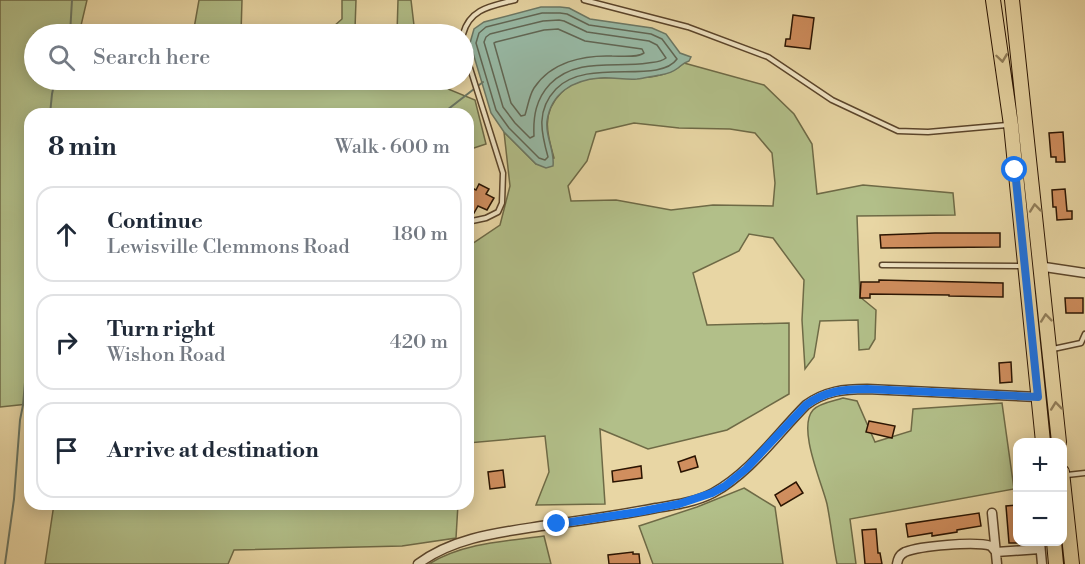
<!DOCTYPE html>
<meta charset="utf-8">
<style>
body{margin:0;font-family:"Libre Bodoni",serif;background:#f6f6f7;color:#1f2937}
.controls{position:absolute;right:18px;bottom:18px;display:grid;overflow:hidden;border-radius:12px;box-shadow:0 3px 15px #0003}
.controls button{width:54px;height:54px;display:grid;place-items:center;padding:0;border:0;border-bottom:2px solid #e0e1e3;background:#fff;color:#1f2937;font:30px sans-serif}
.stop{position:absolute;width:18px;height:18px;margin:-14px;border:4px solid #1a73e8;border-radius:50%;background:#fff}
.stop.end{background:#1a73e8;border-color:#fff;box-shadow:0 2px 6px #0008}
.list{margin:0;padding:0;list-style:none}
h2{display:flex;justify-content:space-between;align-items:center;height:78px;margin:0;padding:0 24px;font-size:26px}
h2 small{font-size:20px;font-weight:400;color:#747a83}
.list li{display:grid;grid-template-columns:39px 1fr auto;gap:18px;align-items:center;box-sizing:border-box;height:96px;margin:0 12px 12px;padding:0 12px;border:2px solid #e0e1e3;border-radius:18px}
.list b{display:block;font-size:22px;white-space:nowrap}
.list p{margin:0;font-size:20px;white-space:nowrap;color:#747a83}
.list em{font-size:20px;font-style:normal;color:#747a83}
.icon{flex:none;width:33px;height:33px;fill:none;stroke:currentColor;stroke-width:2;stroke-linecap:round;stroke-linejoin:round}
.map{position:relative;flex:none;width:1085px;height:564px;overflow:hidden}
.search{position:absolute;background:#fff;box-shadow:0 3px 15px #0003;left:24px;top:24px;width:450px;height:66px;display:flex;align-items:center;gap:15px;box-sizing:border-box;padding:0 21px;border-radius:33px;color:#747a83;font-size:22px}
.panel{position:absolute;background:#fff;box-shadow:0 3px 15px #0003;left:24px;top:108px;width:450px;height:402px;border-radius:18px}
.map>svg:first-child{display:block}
</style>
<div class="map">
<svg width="1085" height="564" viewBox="0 0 1085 564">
<rect width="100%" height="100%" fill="#e8d6a4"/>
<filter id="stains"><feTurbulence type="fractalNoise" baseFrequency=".00333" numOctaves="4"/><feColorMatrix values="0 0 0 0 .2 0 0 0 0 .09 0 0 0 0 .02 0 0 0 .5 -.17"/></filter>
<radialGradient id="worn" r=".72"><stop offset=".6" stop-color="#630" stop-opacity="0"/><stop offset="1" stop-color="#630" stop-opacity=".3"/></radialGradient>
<path fill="#b2bf89" stroke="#6e6a46" stroke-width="1.5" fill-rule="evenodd" d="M0 0H87L79 34H34V80H65L64 86 91 87 186 81V80H446L448 89 475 100 486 144 468 150V114H30V391L28 404 0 407Z
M199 0H242L241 34H193Z
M342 0H356L355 29 350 34H325L342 19Z
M398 0H411L415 34H397Z
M684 63 764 85 794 114 812 144 817 194 863 185 953 193 955 215 857 216 860 297 876 310 875 339 869 349 859 350 858 320 820 321 814 357 805 369 802 320 804 280 773 238 749 234 739 251 693 273 707 325 789 323V394L727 430 648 449 600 429 605 504 536 505 549 472 545 436 468 443V253L469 246 500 225 510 186 504 132 536 164 554 158C547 134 541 113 561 93 591 61 650 94 684 63ZM634 123 679 128 730 129 755 133 772 153 775 183 773 206 713 205 671 210 616 200 571 201 568 186 587 161 596 132Z
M843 398 857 401 875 442 911 431 913 409 1002 403 1014 489 850 519 856 564H837C833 544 831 524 827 504 822 483 797 428 813 410 819 403 834 401 843 398Z
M744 488 775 507 783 564H653L639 526 697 507Z
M54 504H458L456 538 402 546 234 550 228 564H45Z
M544 536 551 564H429C463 543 506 541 544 536Z"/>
<path fill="#97b9a5" stroke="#6b7764" stroke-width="1.5" d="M541 7H560L569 8 590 19 652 28 666 34 680 53 691 57 689 61C683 63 682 65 678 68 673 72 666 74 660 75 653 76 645 78 637 79 625 80 612 77 600 78 573 80 551 93 547 121 545 137 555 150 553 166L546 168 536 164 504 132 491 113 470 43 474 29 484 22Z"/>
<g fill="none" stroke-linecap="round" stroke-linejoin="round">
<path stroke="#606654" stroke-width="1.5" d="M542 13H560L567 14 589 25 651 34 662 39 677 59C659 85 586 57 556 89 536 110 541 132 548 157L545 160 539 158 509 128 496 110 476 43 479 33 486 27Z
M559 20 564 21 587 32 649 41 657 45 666 58C661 62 655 62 648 63 615 68 577 57 550 84 536 99 533 116 534 136L530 138 515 123 503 107 484 42 486 37 490 34 543 21Z
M558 29 585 41 642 49 644 53C636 58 622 56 612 56 583 55 551 62 534 88 529 96 528 106 525 115L521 116 511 103 494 43 496 42 544 30Z"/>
<path stroke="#6b7764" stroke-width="2" d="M70 34 72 0
M50 114 52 94 55 80
M438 114 447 110 483 82
M5 564 14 499 20 420 23 405 26 371 28 368 30 315"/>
</g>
<path fill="#d08e5e" stroke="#2a1402" stroke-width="1.5" d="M793 15 814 18 810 49 785 46 786 39H790Z
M1063 132 1065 162H1056V157H1051L1049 133Z
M479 184 489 189 486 194 494 198 487 210 478 206 474 213 468 210V186L476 190Z
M1065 189 1067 211H1072V219L1057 220 1056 207H1053L1052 190Z
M935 233H1000V247L881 248 880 235Z
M879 280 1003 283V297L949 296V295L870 294V298H860L861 282H879Z
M1065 298H1083V313H1066Z
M1011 362 1012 382 1000 383 999 363Z
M869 421 895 426 892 438 866 432Z
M695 456 698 467 681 472 678 462Z
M641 466 642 478 613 482 612 471Z
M503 470 505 487 490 489 488 472Z
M796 482 803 493 781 506 775 495Z
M1017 505V543H1009L1006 506Z
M979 513 981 526 957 530V532L932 536V533L908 537 906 524Z
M876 529 878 553H880L882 564H865L862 530Z
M633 552V554H639L640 564H609L608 555Z"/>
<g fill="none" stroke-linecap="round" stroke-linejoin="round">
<defs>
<path id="service" d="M584 0 688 27 768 57 832 100 898 131 928 132 1007 125
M463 34C470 8 492 6 515 0
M464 49 503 173 502 203 498 212 486 218 472 221
M882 265 1022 266
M1053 349 1081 343 1085 334
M1067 475 1085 473"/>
<path id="minor" d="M1038 266 1085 273
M992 513 997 564
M1040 542 1042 564
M418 564C455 536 504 532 548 525 584 520 621 515 656 508 675 505 696 502 713 493 751 472 776 435 806 405 825 391 844 389 867 389L1038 397
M897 564C898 559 899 555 905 552 920 546 975 541 991 546L996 552 1040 549"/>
<path id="primary" d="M993 0 1011 125 1043 442
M1012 0 1059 442
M1062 472 1072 564
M1054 542 1056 564"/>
</defs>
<use href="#service" stroke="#5a442a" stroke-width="7"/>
<use href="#minor" stroke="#5a442a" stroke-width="11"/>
<use href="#primary" stroke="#2a1402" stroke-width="16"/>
<use href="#service" stroke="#f0e4c4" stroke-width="4"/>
<use href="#minor" stroke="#f0e4c4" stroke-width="8"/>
<use href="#primary" stroke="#e8d6a4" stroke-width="14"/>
</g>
<defs><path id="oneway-chevron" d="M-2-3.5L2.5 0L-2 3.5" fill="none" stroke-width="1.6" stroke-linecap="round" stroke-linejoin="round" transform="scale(1.5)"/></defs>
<g stroke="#927f5b">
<use href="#oneway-chevron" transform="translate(1002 58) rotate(82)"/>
<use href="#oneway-chevron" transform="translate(1035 208) rotate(-96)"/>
<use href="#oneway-chevron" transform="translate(1046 318) rotate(-96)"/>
<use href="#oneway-chevron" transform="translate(1056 406) rotate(-96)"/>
</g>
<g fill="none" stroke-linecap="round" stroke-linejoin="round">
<path stroke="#1a73e8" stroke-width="8" d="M557 524 638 512 679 504 712 493 725 486 746 469 806 405C825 391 844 389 867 389L1038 397 1015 170"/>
</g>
<rect width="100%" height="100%" filter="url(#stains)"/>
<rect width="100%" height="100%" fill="url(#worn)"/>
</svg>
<div class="controls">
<button>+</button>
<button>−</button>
</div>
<div class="stop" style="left:1015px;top:170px"></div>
<div class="stop end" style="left:557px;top:524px"></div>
<div class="search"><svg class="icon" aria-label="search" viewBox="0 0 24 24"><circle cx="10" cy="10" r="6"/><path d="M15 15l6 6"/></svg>Search here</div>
<section class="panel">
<h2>8 min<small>Walk · 600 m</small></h2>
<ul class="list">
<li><svg class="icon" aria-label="ahead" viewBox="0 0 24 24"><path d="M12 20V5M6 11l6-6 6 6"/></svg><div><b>Continue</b><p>Lewisville Clemmons Road</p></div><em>180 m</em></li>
<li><svg class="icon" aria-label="right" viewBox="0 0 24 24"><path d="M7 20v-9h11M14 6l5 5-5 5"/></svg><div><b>Turn right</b><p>Wishon Road</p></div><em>420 m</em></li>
<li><svg class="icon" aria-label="arrive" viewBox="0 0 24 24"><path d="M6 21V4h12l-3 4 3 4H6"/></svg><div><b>Arrive at destination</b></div></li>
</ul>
</section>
</div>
